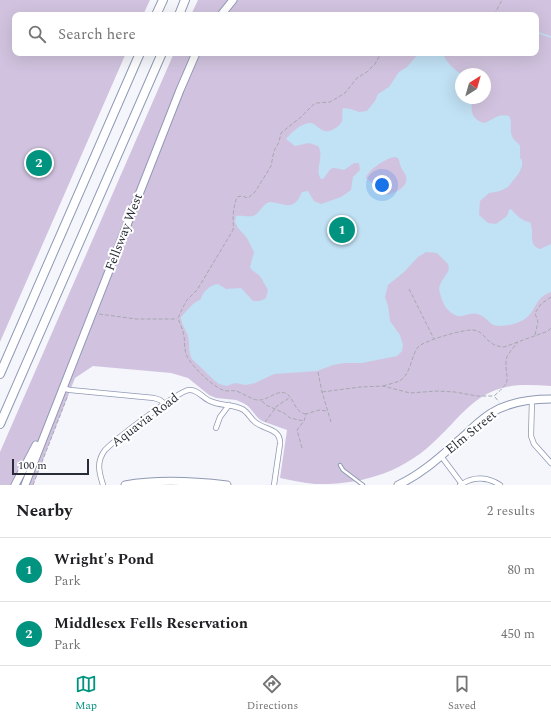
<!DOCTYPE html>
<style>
body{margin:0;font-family:Spectral,serif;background:#f2f2f2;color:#202124}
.compass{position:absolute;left:455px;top:68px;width:36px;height:36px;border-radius:50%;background:#fff;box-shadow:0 4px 16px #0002;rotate:37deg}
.scale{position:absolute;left:12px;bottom:10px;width:77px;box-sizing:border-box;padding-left:4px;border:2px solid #282c37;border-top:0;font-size:11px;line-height:14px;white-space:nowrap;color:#282c37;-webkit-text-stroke:3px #fff;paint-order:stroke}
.you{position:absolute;left:382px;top:185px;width:14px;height:14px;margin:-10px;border:3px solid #fff;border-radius:50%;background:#1a73e8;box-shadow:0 0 0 6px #1a73e833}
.badge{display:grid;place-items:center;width:26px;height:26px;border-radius:50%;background:#009380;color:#fff;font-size:13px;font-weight:700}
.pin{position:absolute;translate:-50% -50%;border:2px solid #fff;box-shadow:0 1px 4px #0006}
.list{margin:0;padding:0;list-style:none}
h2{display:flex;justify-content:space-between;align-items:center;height:52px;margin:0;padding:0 16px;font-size:17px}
h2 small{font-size:13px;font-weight:400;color:#757577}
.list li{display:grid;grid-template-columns:26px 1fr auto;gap:12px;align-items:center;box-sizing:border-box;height:64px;padding:0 16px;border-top:1px solid #e0e0e0}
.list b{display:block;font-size:15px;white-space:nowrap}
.list p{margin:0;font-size:13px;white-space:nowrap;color:#757577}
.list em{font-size:13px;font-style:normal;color:#757577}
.icon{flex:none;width:22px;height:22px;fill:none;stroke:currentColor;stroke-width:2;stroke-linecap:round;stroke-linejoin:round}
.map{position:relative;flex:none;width:551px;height:485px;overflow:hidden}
.search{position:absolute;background:#fff;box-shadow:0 4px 16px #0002;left:12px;right:12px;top:12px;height:44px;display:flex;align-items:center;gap:10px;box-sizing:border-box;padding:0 14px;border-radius:8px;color:#757577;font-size:15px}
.sheet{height:180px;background:#fff}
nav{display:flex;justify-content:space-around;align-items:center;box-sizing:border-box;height:56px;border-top:1px solid #e0e0e0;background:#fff;font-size:11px;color:#757577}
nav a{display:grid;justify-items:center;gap:2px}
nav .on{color:#009380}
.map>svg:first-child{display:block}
</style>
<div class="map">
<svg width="551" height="485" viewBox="0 0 551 485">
<rect width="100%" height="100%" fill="#f4f6fc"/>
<path fill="#d1c3df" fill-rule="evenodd" d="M0 0H150L143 15H15V53H126L0 342Z
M198 0H551V386C531 385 510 383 491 392 470 401 455 422 439 437 405 472 363 485 315 484 304 483 291 480 280 478L287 430 262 421 258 418 248 406 243 403 236 400 216 398 209 395 188 378 171 373 93 366 75 378 33 485H0V452L174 53H536V15H191ZM461 74H485V98H461Z"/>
<path fill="#c1e1f4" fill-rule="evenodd" d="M419 53H442C448 63 451 67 461 74V98H473C470 110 471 119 484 123 493 120 498 113 509 116 513 123 509 129 512 136 513 140 518 142 520 146V158L522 160V166L519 173 508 187 500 191 489 193 480 201 479 215 488 223 496 224 507 216 509 210 511 209C515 214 523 222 530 222 535 232 527 245 540 249L551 244V292C530 300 539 314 519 322 512 325 498 328 492 324 487 320 483 315 477 314 470 312 465 317 458 316 448 313 444 306 441 297 440 293 438 288 440 285 442 279 447 275 449 269L448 264 437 253 426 252 418 257 404 272 388 285 385 297 388 306 390 321 400 335 403 345 402 351 397 356 362 363H344L333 365 317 371 274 374 255 383 246 385 235 383 227 386 219 384 215 381 192 359C188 352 190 344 188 336 186 330 181 324 181 317L193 304 201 299C203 291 210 285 218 284L226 289 241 288 253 301H260L266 298 268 290 260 276 252 270 250 267 254 252 247 238 238 228 235 222 236 216C242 215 251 218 255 215 261 211 262 205 269 202 286 203 293 213 302 192L308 191 314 201 321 204 341 197 351 190 353 177 360 170 359 163H354L344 170C328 166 333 167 323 179H321C314 170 325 156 318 146L309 143 295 146 286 139C292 132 299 125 309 123 318 122 321 137 334 129 337 127 339 126 341 123 344 118 341 113 343 108L351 109 359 112 367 111 375 101 378 94 389 87 399 72 407 67ZM395 157 398 158C400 161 399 164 401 167 402 170 405 173 406 176 409 187 395 193 387 195L366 178C368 170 386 158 395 157Z"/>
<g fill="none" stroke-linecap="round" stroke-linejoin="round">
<path stroke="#c1e1f4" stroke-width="1.5" d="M536 32 551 37"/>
<defs>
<path id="service" d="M340 465 343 470 363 485"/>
<path id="minor" d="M62 388 70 390 154 398 160 400 165 404
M532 400 531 436 534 444 551 463
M216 428 220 417 229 405
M441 456 462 484 460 485
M462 484C474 476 488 477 500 485
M103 485C99 472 96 462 105 450 115 440 178 391 189 390 197 389 203 398 210 401 220 406 232 404 242 409 248 412 250 418 255 422 264 430 281 428 280 444L274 485"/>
<path id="secondary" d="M221 15 233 0
M15 485 36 445
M25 485 180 90 196 53
M125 485C158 479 193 481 227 485
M398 485C424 473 444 453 465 435 473 427 482 419 491 413 509 402 530 399 551 399"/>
<path id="motorway" d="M156 15 163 0
M179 15 185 0
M0 374 140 53
M0 424 162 53"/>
</defs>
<use href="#service" stroke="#9099b4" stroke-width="4.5"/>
<use href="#minor" stroke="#9099b4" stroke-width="6"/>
<use href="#secondary" stroke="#9099b4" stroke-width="9"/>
<use href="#motorway" stroke="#9099b4" stroke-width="10"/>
<path stroke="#a6a8b0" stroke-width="1" stroke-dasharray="4 2" stroke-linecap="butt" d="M494 15 502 0
M409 289 434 339
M99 314 136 319H177
M535 335 538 322 535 313 541 304 551 297
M318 372 322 392 331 422
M383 386C389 384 396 383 401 380 411 373 411 356 418 347 423 341 464 329 473 330 486 331 485 346 504 347L548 331 551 328
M322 392 360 387 383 386 410 393 437 391 455 392 477 396H494C514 379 505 381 506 360 507 354 514 347 518 342
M495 397 499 402
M262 401 266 405 284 413 290 418 304 421
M306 414C293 412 295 397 285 393 276 390 267 401 258 400 252 400 243 393 236 391 232 390 227 392 223 390 213 387 190 365 186 354 184 348 185 342 184 336 183 330 180 324 178 318L186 301 197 290 233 230C234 226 233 225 233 220 233 213 234 205 237 197L242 196 248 198 255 192 271 166 274 151 279 142 281 133 301 117 314 104 317 103 330 102 345 93 357 78 367 72 375 64 381 53
M265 422 277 406 289 398
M302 448 297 430 304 421 306 414 319 410 327 411
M33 485 68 395"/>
<use href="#service" stroke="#fff" stroke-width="2.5"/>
<use href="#minor" stroke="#fff" stroke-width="4.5"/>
<use href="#secondary" stroke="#fff" stroke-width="7"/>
<use href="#motorway" stroke="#fff" stroke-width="8"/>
</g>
<g text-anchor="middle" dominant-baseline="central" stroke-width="4" stroke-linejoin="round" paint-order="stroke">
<g font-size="13" fill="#282c37" stroke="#fff">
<text transform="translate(124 232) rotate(-69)">Fellsway West</text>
<text transform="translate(145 420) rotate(-37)">Aquavia Road</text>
<text transform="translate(471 432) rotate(-39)">Elm Street</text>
</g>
</g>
</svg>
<svg class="compass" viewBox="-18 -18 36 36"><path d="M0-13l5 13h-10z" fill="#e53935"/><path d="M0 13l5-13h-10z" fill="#757577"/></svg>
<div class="scale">100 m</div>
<div class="you"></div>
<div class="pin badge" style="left:342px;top:230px">1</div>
<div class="pin badge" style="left:39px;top:163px">2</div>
<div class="search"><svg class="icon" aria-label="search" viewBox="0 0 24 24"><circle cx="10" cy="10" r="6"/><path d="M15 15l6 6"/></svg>Search here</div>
</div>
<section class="sheet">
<h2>Nearby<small>2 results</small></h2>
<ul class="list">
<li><span class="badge">1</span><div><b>Wright's Pond</b><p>Park</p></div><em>80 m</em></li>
<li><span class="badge">2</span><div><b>Middlesex Fells Reservation</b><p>Park</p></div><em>450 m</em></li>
</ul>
</section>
<nav>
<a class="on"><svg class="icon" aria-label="map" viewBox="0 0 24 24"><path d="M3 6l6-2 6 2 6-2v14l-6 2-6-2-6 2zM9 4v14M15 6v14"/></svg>Map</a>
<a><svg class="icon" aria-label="directions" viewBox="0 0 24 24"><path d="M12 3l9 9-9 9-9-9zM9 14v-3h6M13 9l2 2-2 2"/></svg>Directions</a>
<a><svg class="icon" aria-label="saved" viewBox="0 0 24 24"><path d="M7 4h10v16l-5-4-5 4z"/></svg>Saved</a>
</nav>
